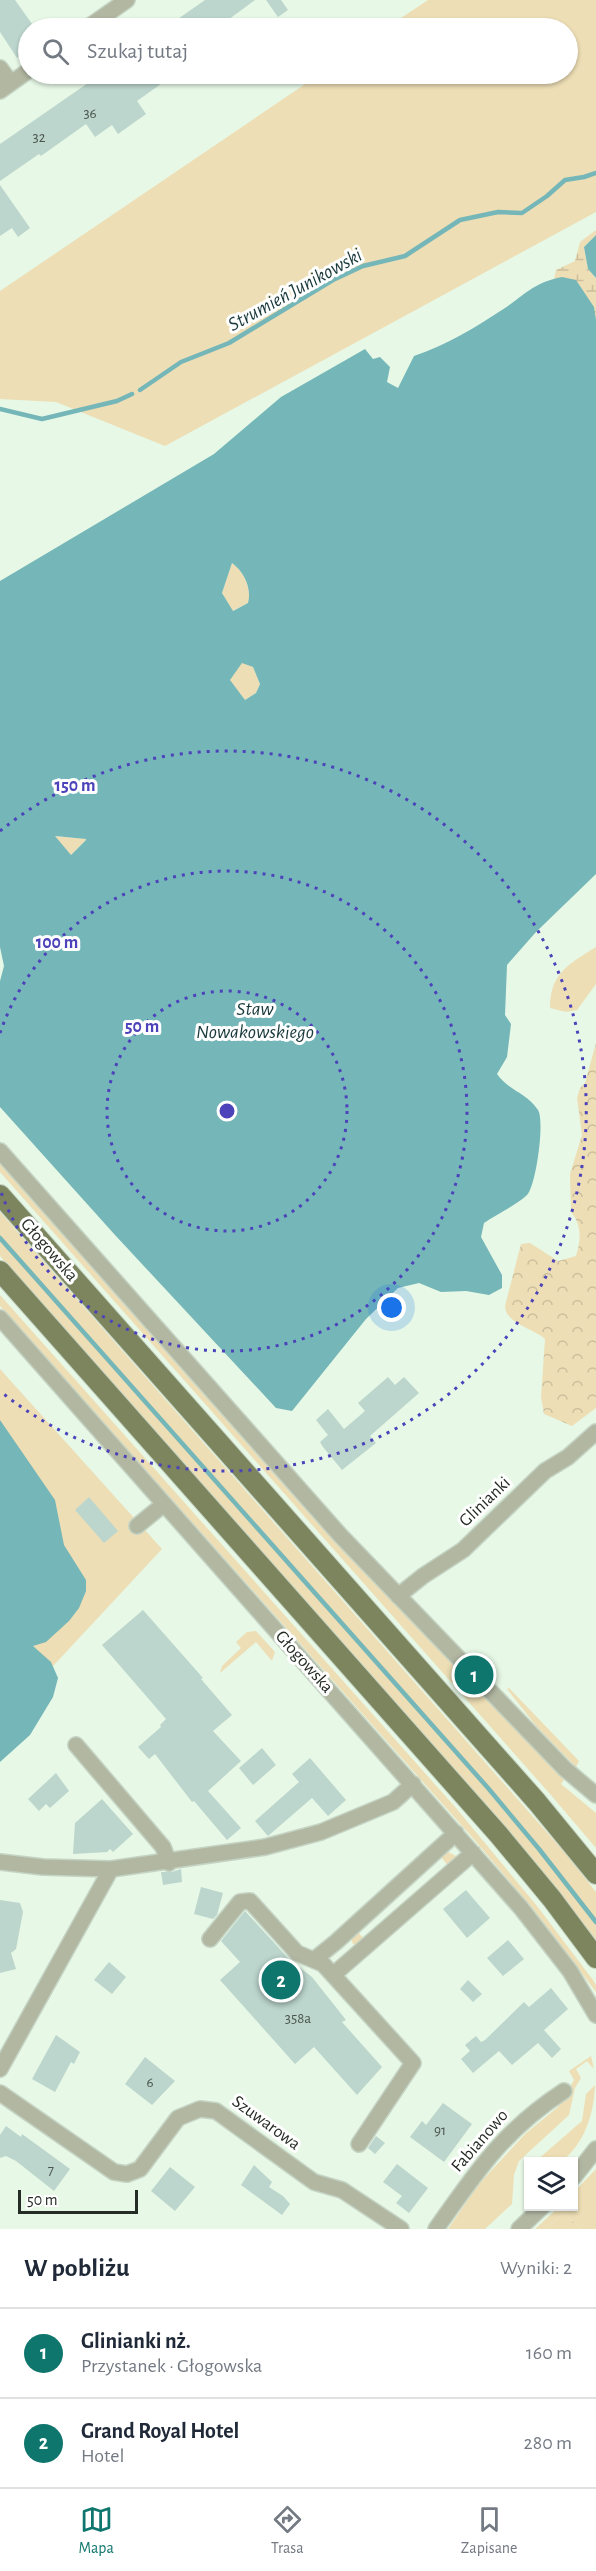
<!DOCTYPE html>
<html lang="pl">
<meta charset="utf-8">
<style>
body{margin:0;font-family:"Alegreya Sans",sans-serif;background:#f6f6f7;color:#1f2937}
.controls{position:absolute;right:18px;bottom:18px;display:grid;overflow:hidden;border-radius:0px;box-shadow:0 2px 4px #0004}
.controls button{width:54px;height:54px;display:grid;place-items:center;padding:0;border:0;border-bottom:2px solid #e0e1e3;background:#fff;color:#1f2937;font:30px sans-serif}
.scale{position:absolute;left:18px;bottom:15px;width:120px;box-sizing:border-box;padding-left:6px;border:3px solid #252b25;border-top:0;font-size:16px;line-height:21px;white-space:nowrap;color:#252b25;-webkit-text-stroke:4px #fff;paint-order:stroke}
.you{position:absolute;left:392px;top:1308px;width:21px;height:21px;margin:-15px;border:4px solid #fff;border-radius:50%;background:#1a73e8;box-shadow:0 0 0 9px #1a73e833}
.badge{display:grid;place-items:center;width:39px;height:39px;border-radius:50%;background:#0f766e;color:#fff;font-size:20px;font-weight:700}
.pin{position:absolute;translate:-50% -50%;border:3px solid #fff;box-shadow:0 2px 6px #0006}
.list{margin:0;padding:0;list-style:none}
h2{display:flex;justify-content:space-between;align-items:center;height:78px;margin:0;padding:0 24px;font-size:26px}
h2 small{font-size:20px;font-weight:400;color:#747a83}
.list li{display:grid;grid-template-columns:39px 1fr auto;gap:18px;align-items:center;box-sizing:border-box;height:90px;padding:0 24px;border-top:2px solid #e0e1e3}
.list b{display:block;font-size:22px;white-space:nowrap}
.list p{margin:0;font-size:20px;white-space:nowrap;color:#747a83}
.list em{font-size:20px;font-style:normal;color:#747a83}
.icon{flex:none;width:33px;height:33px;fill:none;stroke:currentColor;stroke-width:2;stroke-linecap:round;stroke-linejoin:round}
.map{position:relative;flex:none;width:596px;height:2229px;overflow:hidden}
.search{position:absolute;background:#fff;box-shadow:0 2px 4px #0004;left:18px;right:18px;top:18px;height:66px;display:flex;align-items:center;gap:15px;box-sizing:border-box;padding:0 21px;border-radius:33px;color:#747a83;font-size:22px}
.sheet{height:258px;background:#fff}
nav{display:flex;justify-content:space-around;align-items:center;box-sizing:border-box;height:84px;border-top:2px solid #e0e1e3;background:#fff;font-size:16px;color:#747a83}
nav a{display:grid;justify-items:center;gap:3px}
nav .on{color:#0f766e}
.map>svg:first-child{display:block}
</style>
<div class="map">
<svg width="596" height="2229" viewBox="0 0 596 2229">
<defs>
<pattern id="forest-crowns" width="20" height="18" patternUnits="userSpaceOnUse" patternTransform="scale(1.5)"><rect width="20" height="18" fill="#eddeb5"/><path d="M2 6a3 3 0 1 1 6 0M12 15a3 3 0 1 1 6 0" fill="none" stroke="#cbbf9c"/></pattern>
<pattern id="wetland-marsh" width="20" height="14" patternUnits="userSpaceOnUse" patternTransform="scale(1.5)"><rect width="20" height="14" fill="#eddeb5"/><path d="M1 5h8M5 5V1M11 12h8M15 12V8" fill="none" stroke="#cbbf9c"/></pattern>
</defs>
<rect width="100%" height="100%" fill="#e7f8e6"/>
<path fill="#eddeb5" d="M428 0H596V212L165 446 56 402 0 399V291L320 74H568V28H386Z
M232 563C244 572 252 588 248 603L232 611 222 593Z
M242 662 253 667 260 684 256 693 245 700 229 680Z
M54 836 87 839 71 855Z
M596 947V984L577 1010 566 1012 550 1008C550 973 569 964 596 947Z
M0 1164 314 1519 564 1780 561 1784 596 1813V1848L550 1794 0 1172Z
M0 1212 565 1853 596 1892V1940L507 1828 0 1256Z
M0 1295 456 1808 537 1906 593 1980 596 1985V1992L534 1910 471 1836 0 1306Z
M0 1369 162 1549 0 1723Z
M256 1631 275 1652 272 1661 256 1642 220 1673 222 1666 241 1648 236 1642 247 1632Z
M509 1688 579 1761 576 1767 537 1727 507 1689Z
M448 1852 456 1856 455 1864 363 1945 359 1947 353 1944 351 1939 357 1931 366 1941 449 1867 441 1857Z
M591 2056 594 2069 587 2061 576 2069 581 2078 575 2088 569 2115 519 2161 514 2175 512 2204 485 2229H448L478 2185 525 2134 558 2107 574 2080 569 2071Z
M595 2085C594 2113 585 2143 562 2161H536L582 2121 586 2094Z
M596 2169V2229H581L563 2213 546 2229H535L559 2207 574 2206V2192Z"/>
<path fill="url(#forest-crowns)" d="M596 1043V1408L572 1426 544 1414 541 1397 545 1339C534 1329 505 1323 505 1306L521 1244 530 1243 558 1261 576 1256C581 1240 582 1225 571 1212L570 1174 582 1135 577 1098 580 1088 585 1083Z
M563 2213 581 2229H546Z"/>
<path fill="url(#wetland-marsh)" d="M596 230V235L584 247 588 269 596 278V320L562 278 554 279 556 270 575 261 580 242Z"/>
<path fill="#75b6b8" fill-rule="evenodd" d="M596 235V278L588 269 584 247Z
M562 277 576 280 594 307 596 320V874L536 932 507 965 505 1015 511 1024 507 1057 497 1074C510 1092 526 1092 538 1110 545 1121 536 1186 527 1195 515 1206 497 1214 484 1223L481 1237 502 1275V1288L489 1295 466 1291 441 1292 419 1283 398 1288 366 1319 292 1411 276 1408 115 1235 0 1107V981L4 966 0 947V581L214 454 281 397 365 349 373 359 380 357 390 367 387 382 398 388 414 356C447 345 476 327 505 308 528 292 534 283 562 277ZM232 563C244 572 252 588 248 603L233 611 222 593ZM242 663 253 667 260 684 256 693 245 700 230 680ZM55 836 86 839V840L71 855Z
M0 1420 55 1500 64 1545 86 1580V1591L79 1608 69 1621 46 1642 33 1646 51 1662 58 1678 53 1697 30 1735 0 1762Z"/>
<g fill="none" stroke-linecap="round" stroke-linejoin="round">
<path stroke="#75b6b8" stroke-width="4.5" d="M140 390 181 362 229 343 333 280 363 266 405 256 460 220 498 212 522 213 547 196 565 180 584 177 596 173
M0 409 42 419 117 401 132 394
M0 1238 488 1788 539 1849 596 1922"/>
</g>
<path fill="#bcd6cd" d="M0 0H15L35 28H28V50L17 58 0 32Z
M205 0H255L217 28H165Z
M266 0H281L288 10 278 17Z
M101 74H159L165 81 137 101 146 114 118 134 112 125 95 137 86 124 41 156 39 154 0 181V144Z
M0 185 30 228 18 237 12 228 0 236Z
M388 1377 395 1385 404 1377 419 1393 370 1436 376 1443 342 1470 323 1447 320 1442 328 1435 316 1420 328 1409 344 1429 365 1411 358 1403Z
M89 1497 118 1531 104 1543 75 1510Z
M143 1610 203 1678 201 1679 232 1715 213 1731 241 1761 208 1791 241 1828 227 1840 194 1801 192 1802 155 1754 149 1759 138 1747 161 1727 160 1725 166 1719 102 1645Z
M262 1748 276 1765 253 1785 239 1768Z
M310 1758 346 1800 328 1816 312 1798 268 1836 255 1821 299 1782 292 1774Z
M56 1773 69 1791 50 1808 46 1804 39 1811 28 1799Z
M102 1799 133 1834 113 1852 110 1849 107 1852 73 1854 75 1823Z
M181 1869 182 1882 163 1885 161 1872H172Z
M201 1887 223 1893 217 1915 213 1919 194 1914Z
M466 1890 490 1918 467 1938 443 1909Z
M0 1900 20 1903 23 1912 16 1949 11 1953 16 1969 0 1973Z
M245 1911 290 1960 312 1977 346 2020 342 2022 382 2067 357 2095 314 2047 295 2064 220 1980 240 1962 221 1941Z
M508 1940 524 1959 503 1976 487 1958Z
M109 1962 126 1977 112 1994 94 1980Z
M468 1980 482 1994 473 2002 460 1989Z
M551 1988 568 2009 544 2030 561 2049 552 2058 538 2043 512 2065 499 2051 473 2073 461 2059 470 2051 465 2045 476 2036 481 2042 485 2040 524 2002 529 2007Z
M56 2035 80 2052 74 2064 71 2062 55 2092 32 2079Z
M145 2057 175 2081 152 2105 125 2084Z
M443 2103 472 2124 444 2162 410 2137 422 2121 426 2125Z
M6 2126 21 2137 22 2134 70 2169 54 2191 16 2161 6 2156 0 2158V2135Z
M376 2136 385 2143 375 2154 368 2148Z
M397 2164 428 2188 409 2213 396 2203 402 2196 383 2182Z
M254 2165 272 2182 269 2187 283 2196 290 2204 282 2215 241 2185Z
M170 2167 195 2187 175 2211 151 2191Z"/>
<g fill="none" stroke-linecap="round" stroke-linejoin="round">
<defs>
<path id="minor" d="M87 28 127 0
M0 68 11 83
M0 91 28 71
M0 1151 340 1535 565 1769 596 1795
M0 1318 521 1908 570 1971 596 2015
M137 1526 164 1504
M398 1596 423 1576 463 1550 545 1471 568 1457 596 1432
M76 1745 163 1847 169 1863
M0 1862 43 1867 111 1869 265 1847 321 1832 393 1802 413 1784
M210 1939 240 1902 250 1901 297 1953 323 1964 413 2063 359 2144
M315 1959 336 1942 456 1833
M333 1975 473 1853
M0 2069 111 1869
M0 2093 114 2172 127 2174 140 2169 178 2118 200 2109 216 2111 314 2182 342 2190 401 2229
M574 2177 596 2149
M436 2229C476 2172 504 2130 564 2091
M519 2229 543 2206"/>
<path id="major" d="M0 1195 537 1802 596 1874
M0 1271 499 1835 552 1899 596 1958"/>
</defs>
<use href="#minor" stroke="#c4d3c3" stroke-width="18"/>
<use href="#major" stroke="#c4d3c3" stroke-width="22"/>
<use href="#minor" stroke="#b2b7a2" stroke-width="15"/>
<use href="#major" stroke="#7d855e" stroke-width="20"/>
</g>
<g fill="none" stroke="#4c42b9" stroke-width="3" stroke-dasharray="3 6">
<circle cx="227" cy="1111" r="120"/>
<path d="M0 1033A240 240 0 1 1 0 1189"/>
<path d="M0 831A360 360 0 1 1 0 1391"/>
</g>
<g text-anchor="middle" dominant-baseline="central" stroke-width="6" stroke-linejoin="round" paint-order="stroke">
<g font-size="15" fill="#4b564f">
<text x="90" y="113">36</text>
<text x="39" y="137">32</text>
<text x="298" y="2018">358a</text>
<text x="150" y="2082">6</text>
<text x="440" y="2130">91</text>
<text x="51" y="2170">7</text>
</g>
<g font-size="18" fill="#252b25" stroke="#fff">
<text transform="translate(49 1250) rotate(49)">Głogowska</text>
<text transform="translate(485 1502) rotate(-44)">Glinianki</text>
<text transform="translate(304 1662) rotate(48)">Głogowska</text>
<text transform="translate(266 2123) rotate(36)">Szuwarowa</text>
<text transform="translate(480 2141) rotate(-49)">Fabianowo</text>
</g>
<g font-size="20" font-style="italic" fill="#19393b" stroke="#fff">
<text transform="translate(295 290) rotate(-29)">Strumień Junikowski</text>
<text x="255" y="1009">Staw<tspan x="255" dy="23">Nowakowskiego</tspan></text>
</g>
</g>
<circle cx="227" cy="1111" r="9" fill="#4c42b9" stroke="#fff" stroke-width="3"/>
<g font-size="18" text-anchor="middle" font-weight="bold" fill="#4c42b9" stroke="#fff" stroke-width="6" stroke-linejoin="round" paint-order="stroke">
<text x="75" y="791">150 m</text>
<text x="57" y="948">100 m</text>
<text x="142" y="1032">50 m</text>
</g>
</svg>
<div class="controls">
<button><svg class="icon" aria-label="layers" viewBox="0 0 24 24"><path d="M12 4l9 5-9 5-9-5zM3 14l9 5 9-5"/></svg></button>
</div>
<div class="scale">50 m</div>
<div class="you"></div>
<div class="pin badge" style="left:474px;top:1675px">1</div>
<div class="pin badge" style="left:281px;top:1980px">2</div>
<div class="search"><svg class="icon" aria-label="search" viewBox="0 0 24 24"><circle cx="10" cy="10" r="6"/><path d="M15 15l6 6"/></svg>Szukaj tutaj</div>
</div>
<section class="sheet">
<h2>W pobliżu<small>Wyniki: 2</small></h2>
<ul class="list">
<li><span class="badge">1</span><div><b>Glinianki nż.</b><p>Przystanek · Głogowska</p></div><em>160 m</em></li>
<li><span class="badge">2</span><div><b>Grand Royal Hotel</b><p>Hotel</p></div><em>280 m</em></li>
</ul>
</section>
<nav>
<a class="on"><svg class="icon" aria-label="map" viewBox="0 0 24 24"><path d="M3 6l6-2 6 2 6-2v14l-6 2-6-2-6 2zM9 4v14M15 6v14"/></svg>Mapa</a>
<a><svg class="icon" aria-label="directions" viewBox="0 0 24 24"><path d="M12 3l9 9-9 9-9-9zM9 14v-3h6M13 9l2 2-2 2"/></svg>Trasa</a>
<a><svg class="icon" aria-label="saved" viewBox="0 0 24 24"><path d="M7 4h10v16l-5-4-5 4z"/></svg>Zapisane</a>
</nav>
